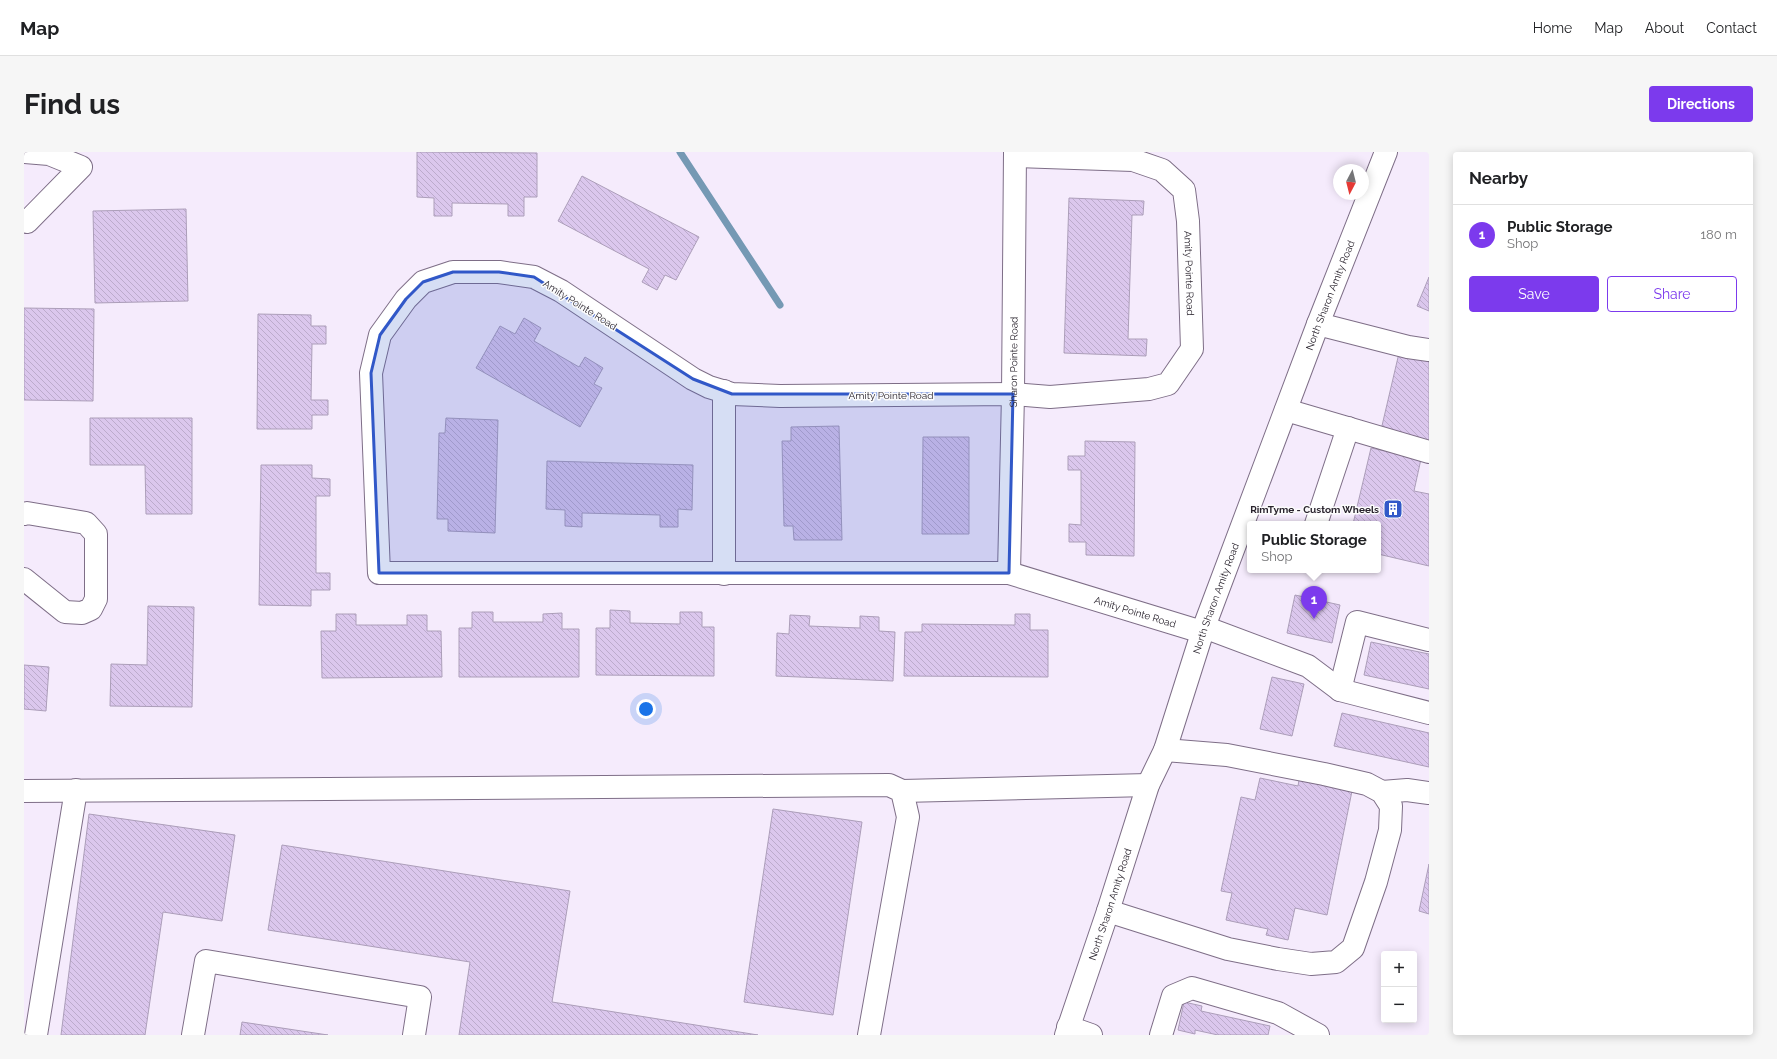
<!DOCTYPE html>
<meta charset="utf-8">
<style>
body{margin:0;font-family:Raleway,sans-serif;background:#f6f6f6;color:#202124}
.controls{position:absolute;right:12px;bottom:12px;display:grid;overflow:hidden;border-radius:4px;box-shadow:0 2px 10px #0003}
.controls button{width:36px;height:36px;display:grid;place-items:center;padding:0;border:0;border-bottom:1px solid #e0e0e0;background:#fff;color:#202124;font:20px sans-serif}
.compass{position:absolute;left:1309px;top:12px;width:36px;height:36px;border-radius:50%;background:#fff;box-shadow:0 2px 10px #0003;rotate:187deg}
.you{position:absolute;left:622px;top:557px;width:14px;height:14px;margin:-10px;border:3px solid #fff;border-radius:50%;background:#1a73e8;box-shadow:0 0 0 6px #1a73e833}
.badge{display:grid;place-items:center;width:26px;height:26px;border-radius:50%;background:#7c3aed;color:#fff;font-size:13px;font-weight:700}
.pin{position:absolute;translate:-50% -33px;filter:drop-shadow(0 1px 2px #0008)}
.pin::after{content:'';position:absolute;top:21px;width:14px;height:12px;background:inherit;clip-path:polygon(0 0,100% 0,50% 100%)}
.popup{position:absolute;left:1223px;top:369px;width:134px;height:52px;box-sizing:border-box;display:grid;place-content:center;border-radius:4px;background:#fff;filter:drop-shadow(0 1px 3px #0005);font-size:13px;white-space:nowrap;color:#757577}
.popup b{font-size:15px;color:#202124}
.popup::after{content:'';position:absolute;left:50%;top:100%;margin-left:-8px;border:8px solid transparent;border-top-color:#fff}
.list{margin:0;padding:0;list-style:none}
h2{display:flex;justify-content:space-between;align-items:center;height:52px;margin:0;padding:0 16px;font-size:17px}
h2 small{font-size:13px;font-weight:400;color:#757577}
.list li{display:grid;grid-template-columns:26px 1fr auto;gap:12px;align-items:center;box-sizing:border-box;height:60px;padding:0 16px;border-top:1px solid #e0e0e0}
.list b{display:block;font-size:15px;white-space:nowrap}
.list p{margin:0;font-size:13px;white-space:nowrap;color:#757577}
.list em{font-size:13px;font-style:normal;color:#757577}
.actions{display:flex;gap:8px;padding:12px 16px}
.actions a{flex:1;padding:9px 0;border:1px solid #7c3aed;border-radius:4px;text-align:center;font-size:14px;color:#7c3aed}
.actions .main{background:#7c3aed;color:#fff}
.map{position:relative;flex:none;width:1405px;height:883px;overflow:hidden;border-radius:4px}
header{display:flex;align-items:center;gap:24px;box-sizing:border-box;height:56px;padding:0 20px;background:#fff;border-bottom:1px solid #e0e0e0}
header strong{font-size:19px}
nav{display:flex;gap:22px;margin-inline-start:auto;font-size:14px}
.intro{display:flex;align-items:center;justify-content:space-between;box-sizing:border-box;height:96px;padding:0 24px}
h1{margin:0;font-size:28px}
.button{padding:10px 18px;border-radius:4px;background:#7c3aed;color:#fff;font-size:14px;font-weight:700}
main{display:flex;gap:24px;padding:0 24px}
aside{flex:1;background:#fff;border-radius:4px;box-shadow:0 2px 10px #0003}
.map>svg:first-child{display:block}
</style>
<header>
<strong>Map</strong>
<nav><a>Home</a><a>Map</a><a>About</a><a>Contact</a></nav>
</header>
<div class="intro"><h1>Find us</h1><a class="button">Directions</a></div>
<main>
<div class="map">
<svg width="1405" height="883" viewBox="0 0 1405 883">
<defs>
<pattern id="building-back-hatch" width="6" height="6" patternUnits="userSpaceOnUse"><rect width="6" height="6" fill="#dbc7ed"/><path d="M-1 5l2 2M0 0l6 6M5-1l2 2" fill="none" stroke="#bcabcc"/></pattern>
</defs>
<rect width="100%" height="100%" fill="#f5ebfc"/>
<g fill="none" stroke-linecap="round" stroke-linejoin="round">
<path stroke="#7599b4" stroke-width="7" d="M656 0 756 153"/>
</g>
<path fill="url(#building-back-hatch)" stroke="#ac9eb9" d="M393 0 513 1V45H500V64H484V52L428 51V64H410V46L393 45Z
M558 24 675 85 652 128 641 123 633 138 618 130 625 117 534 69Z
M1045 46 1120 49 1119 63H1108L1104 187H1123L1122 204 1040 201Z
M162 57 164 149 71 151 69 59Z
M1405 125V159L1393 154Z
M0 156 70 157 69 249 0 248Z
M234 162 287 163V174H302V192H288L287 248H304V263H288V277H233Z
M500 166 517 176 510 189 555 215 561 205 579 216 570 232 578 236 556 275 452 216 476 174 491 182Z
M1375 201 1405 208V289L1357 278Z
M66 266H168V362H122L121 313H66Z
M422 266 474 268 471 381 424 379V367H413L415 281H421Z
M815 274 818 388H770L769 374H760L758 289H767V275Z
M899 285H945V382H898Z
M1061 289 1111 290 1110 404 1062 403V390H1045V372L1057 373V318H1044V304H1061Z
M1347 296 1397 307 1390 339 1405 342V414L1354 402V372H1329Z
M523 309 669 313 668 358 654 357V375H636V363L558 361V375L541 374V358L522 357Z
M237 313H288V326L306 327V344H292V421H306V438H287V454L235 453Z
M1271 443 1316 453 1308 491 1263 481Z
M124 454 170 455 168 555 86 554 87 512 123 513Z
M586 458 606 459V471L656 472V460H678V475H690V524L572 523V476H586Z
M448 460H469V470H519V462L538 461V477H555V525H435V476H448Z
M312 462H332V473H383V463H403V479H417L418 525 298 526 297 479H312Z
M991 462H1006V478H1024V525L880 524 881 480H898V472L991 473Z
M766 463 786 464 785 474 836 476V464L855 465V479L871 480 869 529 752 524 753 481 765 482Z
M1347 490 1405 502V537L1340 523Z
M0 513 25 515 22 559 0 557Z
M1248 525 1280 532 1268 584 1236 577Z
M1318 561 1405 581V615L1310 594Z
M1236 626 1274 634 1275 628 1328 639 1303 763 1271 756 1264 788 1242 783 1244 777 1202 768 1208 741 1197 739 1217 645 1231 648Z
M749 657 838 670 809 863 720 850Z
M65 662 211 683 198 769 139 760 121 883H37Z
M258 693 546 739 528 850 734 883H435L446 810 244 778Z
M1405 712V762L1395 759Z
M1160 850 1178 854 1177 859 1246 874 1244 883H1194L1171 878V882L1154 878Z
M218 870 304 883H216Z"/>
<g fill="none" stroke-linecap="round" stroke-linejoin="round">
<defs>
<g id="minor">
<path d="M0 0 25 2 57 15 3 70 0 68"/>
<path id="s1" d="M991 4 1109 8 1138 18 1160 38 1164 69 1168 197 1144 232 1125 237 1026 245 989 242 756 244 708 242 685 235 669 227 537 139 510 125 475 120H429L399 130 382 147 356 183 347 221 355 421H985L1178 480"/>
<path d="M1294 172 1384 195 1405 198"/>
<path d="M1262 258 1405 300"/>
<path d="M0 362 3 361 62 371 72 382V447L67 457 58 461 41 460 0 427"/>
<path d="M1292 372 1324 276"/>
<path id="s2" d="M985 421 989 242 991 0"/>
<path d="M700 422V239"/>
<path d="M1180 475 1284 514 1316 538 1405 561"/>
<path d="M1316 538 1333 470 1405 488"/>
<path d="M0 639 865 633 878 639 884 665 845 883"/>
<path d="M878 639 1124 633"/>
<path d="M1358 640 1383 638 1405 641"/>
<path d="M1084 759 1204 797 1254 807 1287 812 1312 810 1329 796 1352 730 1366 678 1367 654 1358 640 1343 632 1300 622 1203 603 1141 598"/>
<path d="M1044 875 1067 883"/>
<path d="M12 883 52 638"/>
<path d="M169 883 182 809 396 845 390 883"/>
<path d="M1137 883 1149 844 1168 836 1254 861 1294 883"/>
</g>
<g id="major">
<path id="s3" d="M1042 883 1084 759 1124 633 1141 598 1180 475 1294 172 1362 0"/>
</g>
</defs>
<use href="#minor" stroke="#7e6e87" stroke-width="24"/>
<use href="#major" stroke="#7e6e87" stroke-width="24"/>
<use href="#minor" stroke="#fff" stroke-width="22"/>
<use href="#major" stroke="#fff" stroke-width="22"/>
</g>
<path fill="#3158c8" fill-opacity="0.2" stroke="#3158c8" stroke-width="3" stroke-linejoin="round" d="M429 120H475L510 125 669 227 708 242H989L985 421H355L347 221 356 183 382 147 399 130Z"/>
<defs>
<symbol id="building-square" viewBox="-11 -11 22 22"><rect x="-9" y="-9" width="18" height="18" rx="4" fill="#3158c8" stroke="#fcfcfc"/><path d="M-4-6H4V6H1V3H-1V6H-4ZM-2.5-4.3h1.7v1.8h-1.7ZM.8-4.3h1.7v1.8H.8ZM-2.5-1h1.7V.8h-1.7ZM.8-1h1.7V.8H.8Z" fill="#fff"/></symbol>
</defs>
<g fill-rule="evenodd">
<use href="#building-square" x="1358" y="346" width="22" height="22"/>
</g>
<g text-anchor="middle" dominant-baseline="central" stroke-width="3" stroke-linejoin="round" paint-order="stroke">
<g font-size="10" fill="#29232d" stroke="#fcfcfc">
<text stroke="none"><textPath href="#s1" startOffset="262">Amity Pointe Road</textPath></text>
<text stroke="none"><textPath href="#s3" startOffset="786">North Sharon Amity Road</textPath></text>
<text transform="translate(556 153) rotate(32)">Amity Pointe Road</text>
<text stroke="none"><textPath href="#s2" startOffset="211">Sharon Pointe Road</textPath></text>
<text x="867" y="243">Amity Pointe Road</text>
<text stroke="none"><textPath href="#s3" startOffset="462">North Sharon Amity Road</textPath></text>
<text stroke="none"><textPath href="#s1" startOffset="2231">Amity Pointe Road</textPath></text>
<text stroke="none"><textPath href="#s3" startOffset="138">North Sharon Amity Road</textPath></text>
</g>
<g font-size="10" font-weight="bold" fill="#29232d" stroke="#fcfcfc" text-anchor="end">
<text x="1355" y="357">RimTyme - Custom Wheels</text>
</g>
</g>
</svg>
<div class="controls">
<button>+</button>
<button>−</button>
</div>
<svg class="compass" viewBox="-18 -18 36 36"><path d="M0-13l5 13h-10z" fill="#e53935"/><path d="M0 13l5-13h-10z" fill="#757577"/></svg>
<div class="you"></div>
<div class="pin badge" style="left:1290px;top:467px">1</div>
<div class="popup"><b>Public Storage</b>Shop</div>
</div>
<aside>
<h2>Nearby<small></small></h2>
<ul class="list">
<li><span class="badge">1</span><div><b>Public Storage</b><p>Shop</p></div><em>180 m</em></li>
</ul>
<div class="actions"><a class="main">Save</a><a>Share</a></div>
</aside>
</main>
